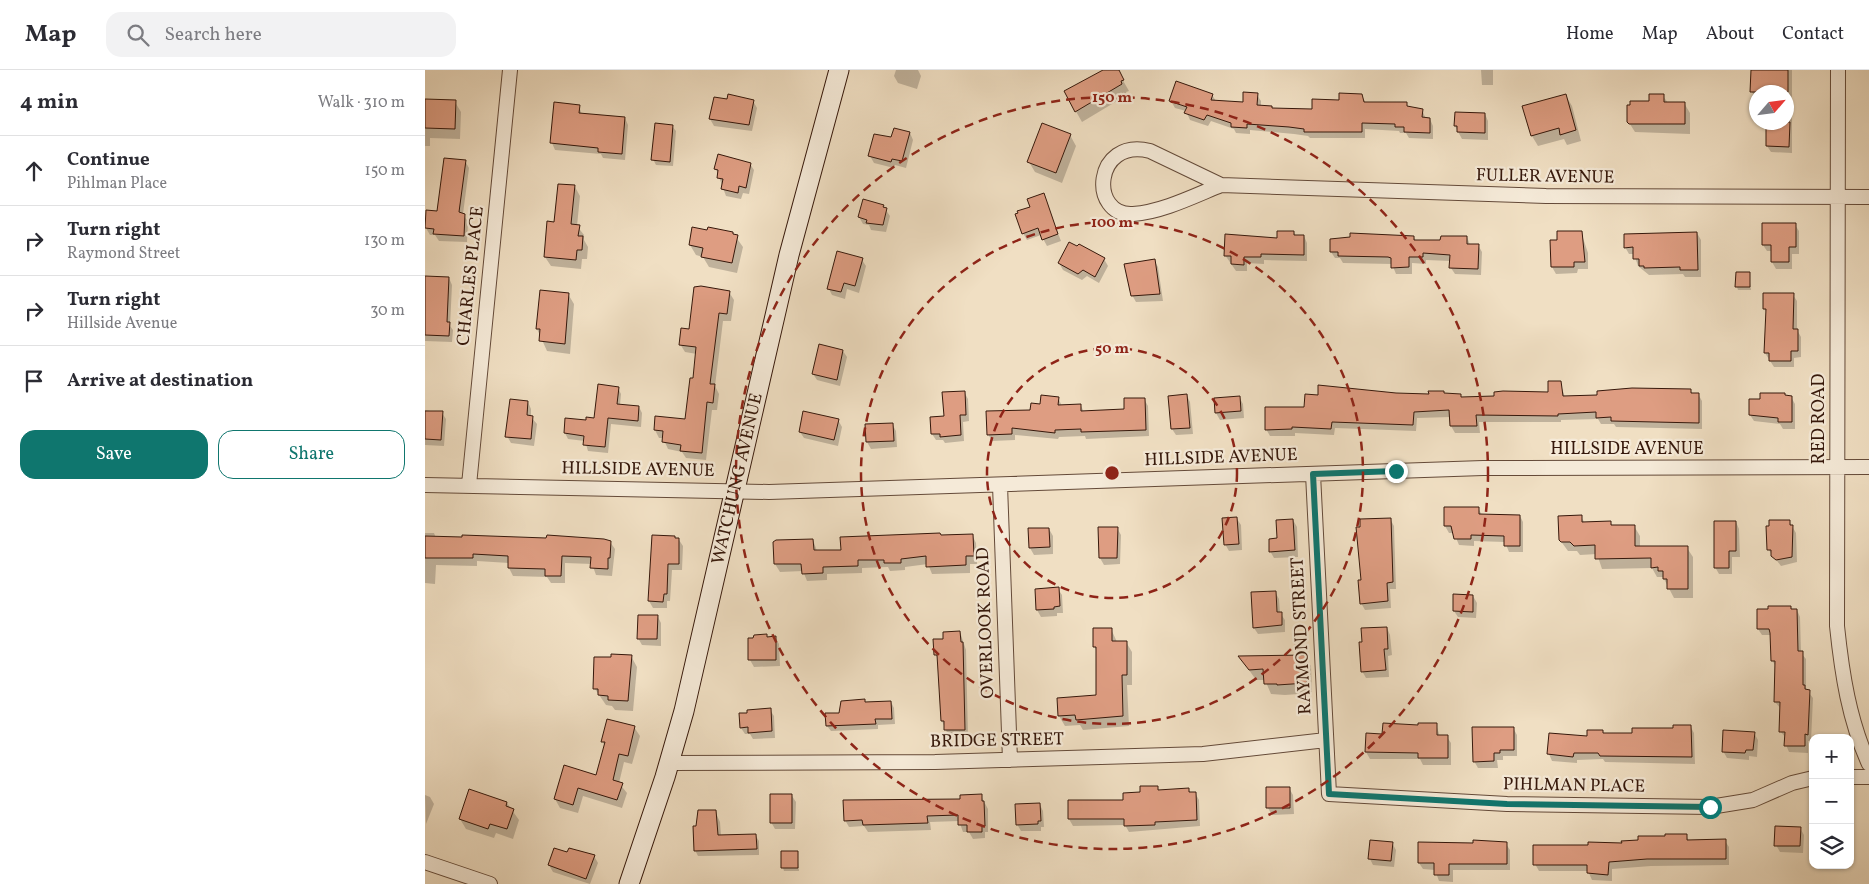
<!DOCTYPE html>
<meta charset="utf-8">
<style>
body{margin:0;font-family:Vollkorn,serif;background:#f2f2f3;color:#2b2b33}
.controls{position:absolute;right:15px;bottom:15px;display:grid;overflow:hidden;border-radius:10px;box-shadow:0 1px 4px #0004}
.controls button{width:45px;height:45px;display:grid;place-items:center;padding:0;border:0;border-bottom:1px solid #e1e1e2;background:#fff;color:#2b2b33;font:25px sans-serif}
.compass{position:absolute;left:1324px;top:15px;width:45px;height:45px;border-radius:50%;background:#fff;box-shadow:0 1px 4px #0004;rotate:62deg}
.stop{position:absolute;width:15px;height:15px;margin:-11px;border:4px solid #0f766e;border-radius:50%;background:#fff}
.stop.end{background:#0f766e;border-color:#fff;box-shadow:0 1px 5px #0008}
.list{margin:0;padding:0;list-style:none}
h2{display:flex;justify-content:space-between;align-items:center;height:65px;margin:0;padding:0 20px;font-size:21px}
h2 small{font-size:16px;font-weight:400;color:#7c7c81}
.list li{display:grid;grid-template-columns:32px 1fr auto;gap:15px;align-items:center;box-sizing:border-box;height:70px;padding:0 20px;border-top:1px solid #e1e1e2}
.list b{display:block;font-size:19px;white-space:nowrap}
.list p{margin:0;font-size:16px;white-space:nowrap;color:#7c7c81}
.list em{font-size:16px;font-style:normal;color:#7c7c81}
.actions{display:flex;gap:10px;padding:15px 20px}
.actions a{flex:1;padding:11px 0;border:1px solid #0f766e;border-radius:15px;text-align:center;font-size:18px;color:#0f766e}
.actions .main{background:#0f766e;color:#fff}
.icon{flex:none;width:28px;height:28px;fill:none;stroke:currentColor;stroke-width:2;stroke-linecap:round;stroke-linejoin:round}
.map{position:relative;flex:none;width:1444px;height:814px;overflow:hidden}
header{display:flex;align-items:center;gap:30px;box-sizing:border-box;height:70px;padding:0 25px;background:#fff;border-bottom:1px solid #e1e1e2}
header strong{font-size:24px}
nav{display:flex;gap:28px;margin-inline-start:auto;font-size:18px}
.search{width:350px;height:45px;background:#f2f2f3;display:flex;align-items:center;gap:12px;box-sizing:border-box;padding:0 18px;border-radius:15px;color:#7c7c81;font-size:19px}
main{display:flex}
aside{flex:1;background:#fff}
.map>svg:first-child{display:block}
</style>
<header>
<strong>Map</strong>
<div class="search"><svg class="icon" aria-label="search" viewBox="0 0 24 24"><circle cx="10" cy="10" r="6"/><path d="M15 15l6 6"/></svg>Search here</div>
<nav><a>Home</a><a>Map</a><a>About</a><a>Contact</a></nav>
</header>
<main>
<aside>
<h2>4 min<small>Walk · 310 m</small></h2>
<ul class="list">
<li><svg class="icon" aria-label="ahead" viewBox="0 0 24 24"><path d="M12 20V5M6 11l6-6 6 6"/></svg><div><b>Continue</b><p>Pihlman Place</p></div><em>150 m</em></li>
<li><svg class="icon" aria-label="right" viewBox="0 0 24 24"><path d="M7 20v-9h11M14 6l5 5-5 5"/></svg><div><b>Turn right</b><p>Raymond Street</p></div><em>130 m</em></li>
<li><svg class="icon" aria-label="right" viewBox="0 0 24 24"><path d="M7 20v-9h11M14 6l5 5-5 5"/></svg><div><b>Turn right</b><p>Hillside Avenue</p></div><em>30 m</em></li>
<li><svg class="icon" aria-label="arrive" viewBox="0 0 24 24"><path d="M6 21V4h12l-3 4 3 4H6"/></svg><div><b>Arrive at destination</b></div></li>
</ul>
<div class="actions"><a class="main">Save</a><a>Share</a></div>
</aside>
<div class="map">
<svg width="1444" height="814" viewBox="0 0 1444 814">
<rect width="100%" height="100%" fill="#f0dfc3"/>
<filter id="stains"><feTurbulence type="fractalNoise" baseFrequency=".004" numOctaves="4"/><feColorMatrix values="0 0 0 0 .2 0 0 0 0 .09 0 0 0 0 .02 0 0 0 .5 -.17"/></filter>
<radialGradient id="worn" r=".72"><stop offset=".6" stop-color="#630" stop-opacity="0"/><stop offset="1" stop-color="#630" stop-opacity=".3"/></radialGradient>
<path fill="#0003" d="M471 0H493L496 6 492 19 473 13 469 6Z
M680 0H692L704 21 701 22 702 25 657 52 640 22Z
M1056 0H1068V15H1057Z
M1327 0H1367V83L1346 82 1342 76 1362 52V22H1332L1331 28 1327 22Z
M787 25 791 31 819 34 832 25 836 31V36L848 39 888 40 936 25 941 33 981 34 983 37 997 40 1001 49H1005L1008 56V69L984 68 981 63H975L974 61 940 59V68H885L883 66 869 64 825 60V64L811 63 809 59 786 51 783 56 765 50 761 41 750 38 746 31Z
M1141 26 1147 36 1156 71 1142 75 1139 69 1113 76 1107 66Z
M1238 26 1243 33H1259L1265 43V64L1210 62 1203 51 1225 32Z
M0 30 30 32 36 42 35 69 5 68V76H0Z
M303 31H328L332 38 327 61 289 56 285 49Z
M154 36 157 45 200 48 203 55 200 90 178 88 176 84 130 80 127 73Z
M1060 44 1063 51V70L1037 69 1030 56Z
M247 56 251 61 248 96 231 95 228 89Z
M485 63 488 70 481 98 470 95 469 98 449 93 445 86 467 68Z
M645 65 651 76 637 113 610 102 604 92Z
M40 91 44 98 38 144 43 152 42 172 14 171 10 165H5L1 158 13 142Z
M325 94 329 100 324 124 318 123 316 129 301 126 291 99Z
M150 117 155 126 152 156 159 165V170L163 177 162 189H157L156 199 126 196 120 187 131 154Z
M618 125 636 171 622 176 616 165 602 170 598 163 606 138Z
M458 136 465 146 461 162 446 160 444 155 438 154 434 147Z
M1370 155 1374 161V184H1367V199H1351L1347 192V181H1342L1338 175Z
M869 162 871 166H879L882 173V191L839 190V194L822 193V201H811L800 185 853 170Z
M1156 162 1163 183V199H1153L1152 203 1131 204 1127 197 1134 171Z
M308 163 318 177 312 203 284 197 278 187 271 185 265 175Z
M1272 163 1276 170V207H1260L1258 204 1224 205 1213 196 1209 184H1204L1200 177Z
M989 167 991 171 1017 172 1042 167 1045 175H1053L1057 182 1056 205 1030 204 1026 198V191L1001 190V194L987 193V204H971L967 194 918 193 915 188H910L906 182Z
M679 189 683 196 674 213 662 206 657 210 638 200 634 193Z
M437 190 441 196 434 223 422 219 420 229 407 225 404 219Z
M729 190 733 197 738 231 711 232 707 225Z
M1324 204 1326 220H1313L1312 217Z
M0 207 24 208 27 215 25 256 28 260 27 272 0 271Z
M304 222 309 230 306 251H298L290 316 294 324 292 340H287L281 390 261 388 257 382 243 379 238 368H234L230 360 261 351 269 309 272 284 260 282 255 274 265 261Z
M143 224 149 234 145 284 122 281 112 259Z
M1368 225 1372 231V260L1376 267V287L1369 288V297H1349L1340 283 1342 243 1339 239Z
M418 281 422 287 415 316 392 310 388 304Z
M1135 313 1140 327 1265 320 1268 324H1273L1277 331V359L1191 357 1189 354H1176L1173 349 1136 350V352H1054L1055 363H1030L1026 356V347L992 348 991 361 910 358 909 365 870 363V366H845L841 359 881 338 971 324 1035 325 1037 328 1124 323Z
M193 318 196 324 195 335 214 337 217 343 216 357 186 354 183 383 163 381 160 371 143 369 140 363 162 351 171 350Z
M539 322 543 329 544 351 538 352 539 371 520 373 518 370H511L507 364Z
M762 326 765 332 768 364 751 365 747 359Z
M814 327 818 334 819 348 795 350 791 343Z
M1361 327H1366L1370 334V359H1358L1355 354 1329 351 1325 345Z
M633 328 637 336H656L659 342 701 340 719 329 723 336 724 366 661 369 660 366 634 367 633 369 590 365V370L567 371 563 364Z
M103 332 106 339V347L112 354 109 376 86 373 82 366Z
M0 340 17 343 21 349 19 376 0 375Z
M413 350 417 357 413 376 379 368 375 362Z
M467 354 471 361 472 377 446 379 442 372Z
M1053 438 1057 445 1095 446 1098 452V482H1084L1080 472 1049 471V476L1034 475 1029 463H1024L1020 456Z
M1156 447 1160 453H1186L1188 457 1209 456 1215 466V477L1262 478 1268 487V528H1249L1238 507H1232L1227 498 1177 499 1172 484 1155 485 1152 481H1143L1135 470Z
M812 449 816 455 817 480 804 481 800 474Z
M965 449 969 456 971 519H965L966 538 940 540 936 533 937 511Z
M868 450 872 457 873 487 849 488 845 481Z
M1364 451 1371 463 1372 492 1356 496 1343 479Z
M1311 452 1314 459 1315 487H1307V504H1294L1290 497Z
M692 458 696 465 695 494 679 495 675 488Z
M624 459 628 466V484L609 485 605 478V460Z
M0 463H9L11 468 185 472 190 479 187 506 171 505 167 494 140 493V513H126L122 507 88 506 84 498V493L52 491V496L11 495 10 514 0 513Z
M547 465 551 473 552 494H545V503L507 504 503 494 480 497V500L465 501 463 497 437 498V503L402 504V510L382 511 378 501 355 502 350 494 388 470 392 481H417L516 466Z
M228 467 254 470 258 476 257 500H247L245 531H242V538H228L224 531Z
M633 519 637 525 638 543H632V546L616 547 612 540 611 520Z
M850 522 854 529 855 543 860 550V562L833 564 829 558Z
M1048 526 1052 533 1051 548 1033 547 1029 541Z
M1365 537 1367 541 1372 540 1375 547 1376 583 1381 589V619L1388 628 1386 671H1383V683L1364 682 1361 675V668L1355 661 1356 639 1350 632 1351 597 1347 590 1346 565H1337L1333 559Z
M233 547 236 553V576L217 575 213 568Z
M962 558 965 565 967 585 963 586 964 607 941 608 937 601Z
M686 559 692 572H701L707 582V615H702L704 656 658 660 655 655 640 656 634 646 672 626V582L669 576Z
M535 562 541 580 543 666 524 667 517 651 514 590 510 584 519 570Z
M330 566 350 567 354 574 355 596 329 597 325 590 324 569H329Z
M206 586 212 597 208 641 190 640 187 636 181 635 170 619Z
M880 586 886 596 887 623 860 625 846 624 840 610H831L815 587Z
M417 632H466L469 638 470 654 453 655V659L406 661 402 656 415 644Z
M345 640 349 646 350 668 328 669 325 664H320L316 658Z
M1011 654 1015 667H1022L1026 673V695H998L995 689H945L941 682 959 665Z
M1265 656 1269 663 1270 694 1180 692 1178 689 1152 690V693L1127 691 1124 684 1164 667 1208 665Z
M209 657 215 666 207 694 199 692 194 713 202 723 197 738 158 726 153 743 135 738 130 729 172 706 180 676 177 671Z
M1088 658 1092 665V686H1078V690H1072L1073 698H1053L1049 691Z
M1329 663 1333 670 1332 687 1324 686V690L1302 688 1298 681Z
M732 717 734 721 763 719 766 723H770L774 730 775 756 704 762 700 755 648 756 644 749 699 731Z
M864 718 868 725 869 744 847 745 843 738Z
M0 725 5 727 9 734 1 754Z
M367 726 371 732 370 759H350L346 752Z
M556 726 563 739V762H560V768L548 769 544 762H538L534 751 505 752 506 760 443 762 439 756 424 757 420 750Z
M82 733 94 750 88 769 71 763 69 768 41 759 35 749Z
M615 735 618 741 619 757H616V761H596L592 754Z
M290 741 295 752 296 766 330 765 334 771V785L273 786 270 780 272 757Z
M1375 758 1379 765 1378 783 1355 782 1351 775Z
M1261 765 1264 771H1300L1304 777V795L1226 796 1187 799V811L1167 810 1163 801H1114L1110 794 1214 771Z
M1049 771 1081 774 1085 780V800H1028V812L1014 811 1010 800 998 799 994 793 1049 774Z
M967 773 971 780 969 797 948 795 945 789Z
M372 782 374 801H359L358 798Z
M143 784 169 786 173 793 165 814 128 802 124 795Z"/>
<path fill="#de9d82" stroke="#36180b" d="M678 0H694L699 10 696 11 697 14 650 42 639 21Z
M1326 0H1363V22H1325Z
M751 11 788 24 786 30 818 32V22L833 23 832 35 847 36V38L887 39V29L914 30V23L937 24 939 32H982V36L998 39 997 47 1005 48V63L979 62V57H970V54L937 53V62H879V59L864 57 822 54V58L806 57V53L782 45 779 50 759 43 762 37 744 31Z
M303 24 329 30 324 55 284 49 289 27 302 29Z
M1141 24 1151 60 1135 65 1134 58 1106 66 1097 36Z
M1224 24H1239V32H1260V54H1204L1202 52V35H1205V31H1224Z
M0 29 31 30 30 59 0 58Z
M129 32 155 35 154 43 200 47 197 84 173 82V78L125 73Z
M1030 42 1060 43V63L1032 62V56H1029Z
M1341 52H1365L1364 77 1341 76Z
M230 53 248 55 245 92 226 90Z
M617 53 646 64 631 103 602 92Z
M469 58 485 62 477 91 467 89 466 92 443 86 449 64 466 67Z
M293 84 326 93 321 118 314 116 313 123 296 119 298 109 292 108 293 100 289 99Z
M19 88 41 90 34 142 40 144 39 166 8 164 9 159 0 158 1 140 12 141Z
M133 114 150 115 146 154 155 155 153 166H158L157 180H152L151 190 119 187 122 151 129 152Z
M619 123 633 164 617 170 613 158 597 164 590 144 593 143 592 141 605 137 602 129Z
M438 129 459 135 458 137 462 138 458 155 441 153 442 150 433 147Z
M1337 153H1371V177H1364V192H1346V175H1337Z
M267 157 282 160 283 157 308 162V164L313 165 307 193 276 187 278 178 264 175Z
M852 161H869V165H879V185L836 184V187H819V195L806 194V186H799L800 164 852 168Z
M1132 161H1157L1160 192H1149V197H1126L1125 170H1132Z
M1272 162 1273 200H1255V197L1219 198V196H1214V189H1208V177L1199 178V164Z
M925 163 989 166V170H1015L1016 166H1042V174H1054L1053 199 1024 198 1025 185 998 183V187H984V197L966 198V188L963 187 913 186V182H905V169L925 167Z
M644 172 652 176 654 174 680 188 670 207 658 200 653 204 633 193Z
M412 181 438 188 430 216 419 213 416 222 402 219Z
M730 189 735 224 706 226 699 194Z
M1311 202H1325V217H1310Z
M0 206 24 207 22 252H25L24 266 0 265Z
M276 216 305 221 302 244 294 243 285 314H290L288 333 282 332 277 383 255 381 256 375 237 372 238 361 229 360 230 346 260 349 265 308H268L271 277 254 275 256 258 264 259 269 217Z
M115 220 144 223 140 274 114 271 115 259H111Z
M1338 223H1369L1368 259H1373V281H1366V291H1344V283H1339L1341 239H1338Z
M394 274 418 280 412 310 387 304Z
M1123 311H1136L1138 326 1172 325V321L1207 318 1266 319V323H1274V353L1186 351V347L1171 348V342L1133 344V346L1051 345 1052 356H1025L1024 340 989 342 988 355 907 352 906 359 867 357V359L840 360V337H879L880 324 893 325V315L971 323 1004 324 1003 321H1019V323L1036 324V327L1069 326V322L1078 321 1123 322Z
M173 314 194 317 192 334 214 336 213 351 183 348 180 377 158 375 159 366 139 363 140 348 161 350V347L169 348Z
M540 321 541 345H535L536 365 515 367V364H506L505 347 519 346 517 322Z
M1335 323H1360V325L1367 326V352H1353V348L1324 345V329H1335Z
M762 324 765 358 746 359 743 326Z
M616 325 634 327 633 335 656 334V341L699 339V328H720L721 360 656 362V359L630 360V363L587 358V364L562 365 561 341 605 340 606 333 615 334Z
M815 326 816 341 790 343 789 328Z
M85 329 103 331 102 345 108 346 106 369 80 367Z
M0 341H18L16 370 0 369Z
M378 341 414 349 409 370 374 362Z
M468 353 469 371 441 372 440 354Z
M1019 437H1054V444L1095 445V476H1079V466L1046 465V469H1029L1026 456H1019Z
M1157 445V452L1186 451V455H1210V476H1263V519H1242V509H1238V501H1233V497L1226 498V488L1170 489V475L1149 476 1145 472H1136L1134 470 1133 446Z
M812 447 814 474 799 475 797 448Z
M966 448 968 512 962 513 963 531 935 534 933 510H936L931 457H935V449Z
M868 449 870 480 844 482V469L852 468 851 450Z
M1344 450H1365V455H1368L1367 487 1351 490 1346 486V480H1342L1341 456H1344Z
M1289 451H1311V481H1304V498H1289Z
M673 457H693L692 488H674Z
M603 458H624L625 477 604 478Z
M515 463 516 465 548 464 549 486H541V495L501 497V486L476 489V493H459V490H433V496L398 497V503L377 504 376 494H349L348 472 351 470 388 469 389 480H416L415 467Z
M37 465 121 468 122 465 179 469 186 471 185 488H183V499L165 498 166 487 137 486 136 506H120V499L83 498V486L48 484V488H0V466L37 467Z
M227 465 250 466V468H254V494H243L242 524H239L238 532 223 531Z
M634 517 635 536 629 537V539L611 540 610 519Z
M851 521 852 542H857V555L828 558 826 522Z
M1028 524 1048 525V542L1028 541Z
M1343 536H1366V539H1372L1373 581H1378V615H1380V619L1385 620 1383 665 1380 664V676H1359L1360 662H1354L1355 632H1349L1350 591H1346L1345 563 1344 559H1332V539H1343Z
M213 545H233L232 569H212Z
M962 557 963 579H959L961 600 936 602 934 572H937L936 558Z
M668 558H687V571H702V605H697L698 646 651 650 650 645 633 646 632 628 671 625V577H668Z
M535 561 536 572H538L540 660H519V651H516L512 585H509L508 569H518V562Z
M342 564V567L351 566V590H323V568H328L329 565Z
M186 584 207 585 203 631 183 630V626L173 625V619H168L169 587H186Z
M881 585 882 613 852 615V614H839L838 599 824 600 813 586Z
M440 629V632L466 631 467 649H450L451 654 401 656 400 643H414L416 631Z
M346 638 347 661 323 663V657L315 658 314 643H322V640Z
M182 649 210 656 203 686 194 684 188 710 198 713 192 730 153 718 148 735 129 729 139 695 171 705 180 672H176Z
M958 653 993 655V653H1012V665H1023V688H993V683L940 682 941 663 957 664Z
M1248 655H1266L1267 687 1175 686 1173 683H1149L1148 687 1122 684 1124 663 1162 666V660H1178V663H1207V658H1248Z
M1047 657H1089V680H1075V683H1069V691L1048 692Z
M1298 660 1330 662 1328 680H1321L1320 683 1297 682Z
M715 716H733V720L764 718V722H771L772 750 730 752V755L699 756V749H643V730H698V723L715 722Z
M841 717H865V738H841Z
M44 719 82 732 81 736 89 739 82 759 65 754 63 759 34 749Z
M345 724H367V753H345Z
M557 724V731H559L560 756H557V762H542V755H533V745L502 746 503 753 438 755 437 750 419 751 418 730 535 729V725Z
M615 733 616 751H613V754L591 755 590 734Z
M273 740H291L293 765 331 764 332 779 269 781 268 756H271Z
M1350 756 1376 757 1375 776H1349Z
M1240 764H1262V770L1301 769V789H1222L1184 792 1183 805 1162 803V795H1108V775H1163V772L1197 773 1196 771 1213 770V766H1240Z
M945 770 968 772 966 791 943 789Z
M1048 770 1082 772V794H1024V805H1009V793H993V772L1048 773Z
M129 778 142 782 144 778 170 785 161 809 123 795Z
M356 781H373V798H356Z"/>
<g fill="none" stroke-linecap="round" stroke-linejoin="round">
<defs>
<path id="minor" d="M1413 0 1412 556C1417 604 1424 650 1444 694
M796 115C769 126 737 142 708 144 664 147 668 67 725 81L796 115 1121 126 1444 127
M888 404 904 724 1082 734 1285 737 1328 730 1367 713 1388 708
M0 415 344 422 1058 398 1444 397
M44 415 85 0
M575 415 585 690
M244 693 510 692 778 684 901 670
M1425 707H1444
M0 792 65 814"/>
<g id="secondary">
<path id="s1" d="M204 814 240 707 259 641 364 185 414 0"/>
</g>
</defs>
<use href="#minor" stroke="#644a39" stroke-width="16"/>
<use href="#secondary" stroke="#36180b" stroke-width="21"/>
<use href="#minor" stroke="#f5ead8" stroke-width="14"/>
<use href="#secondary" stroke="#f5ead8" stroke-width="19"/>
</g>
<g fill="none" stroke-linecap="round" stroke-linejoin="round">
<path stroke="#0f766e" stroke-width="6" d="M971 401 888 404 904 724 1082 734 1285 737"/>
</g>
<g fill="none" stroke="#8f2418" stroke-width="2.5" stroke-dasharray="9 6">
<circle cx="687" cy="403" r="125"/>
<circle cx="687" cy="403" r="251"/>
<circle cx="687" cy="403" r="376"/>
</g>
<g text-anchor="middle" dominant-baseline="central" stroke-width="4.5" stroke-linejoin="round" paint-order="stroke">
<g font-size="18" fill="#36180b" stroke="#f5ead8">
<text transform="translate(1120 107) rotate(1)">FULLER AVENUE</text>
<text transform="translate(46 206) rotate(-84)">CHARLES PLACE</text>
<text transform="translate(1394 349) rotate(-90)">RED ROAD</text>
<text x="1202" y="379">HILLSIDE AVENUE</text>
<text transform="translate(796 388) rotate(-2)">HILLSIDE AVENUE</text>
<text transform="translate(213 400) rotate(1)">HILLSIDE AVENUE</text>
<text stroke="none"><textPath href="#s1" startOffset="420">WATCHUNG AVENUE</textPath></text>
<text transform="translate(561 553) rotate(-92)">OVERLOOK ROAD</text>
<text transform="translate(877 566) rotate(-93)">RAYMOND STREET</text>
<text transform="translate(572 671) rotate(-1)">BRIDGE STREET</text>
<text transform="translate(1149 716) rotate(1)">PIHLMAN PLACE</text>
</g>
</g>
<circle cx="687" cy="403" r="8" fill="#8f2418" stroke="#f5ead8" stroke-width="2.5"/>
<g font-size="15" text-anchor="middle" font-weight="bold" fill="#8f2418" stroke="#f5ead8" stroke-width="4.5" stroke-linejoin="round" paint-order="stroke">
<text x="687" y="32">150 m</text>
<text x="687" y="157">100 m</text>
<text x="687" y="283">50 m</text>
</g>
<rect width="100%" height="100%" filter="url(#stains)"/>
<rect width="100%" height="100%" fill="url(#worn)"/>
</svg>
<div class="controls">
<button>+</button>
<button>−</button>
<button><svg class="icon" aria-label="layers" viewBox="0 0 24 24"><path d="M12 4l9 5-9 5-9-5zM3 14l9 5 9-5"/></svg></button>
</div>
<svg class="compass" viewBox="-18 -18 36 36"><path d="M0-13l5 13h-10z" fill="#e53935"/><path d="M0 13l5-13h-10z" fill="#7c7c81"/></svg>
<div class="stop" style="left:1285px;top:737px"></div>
<div class="stop end" style="left:971px;top:401px"></div>
</div>
</main>
